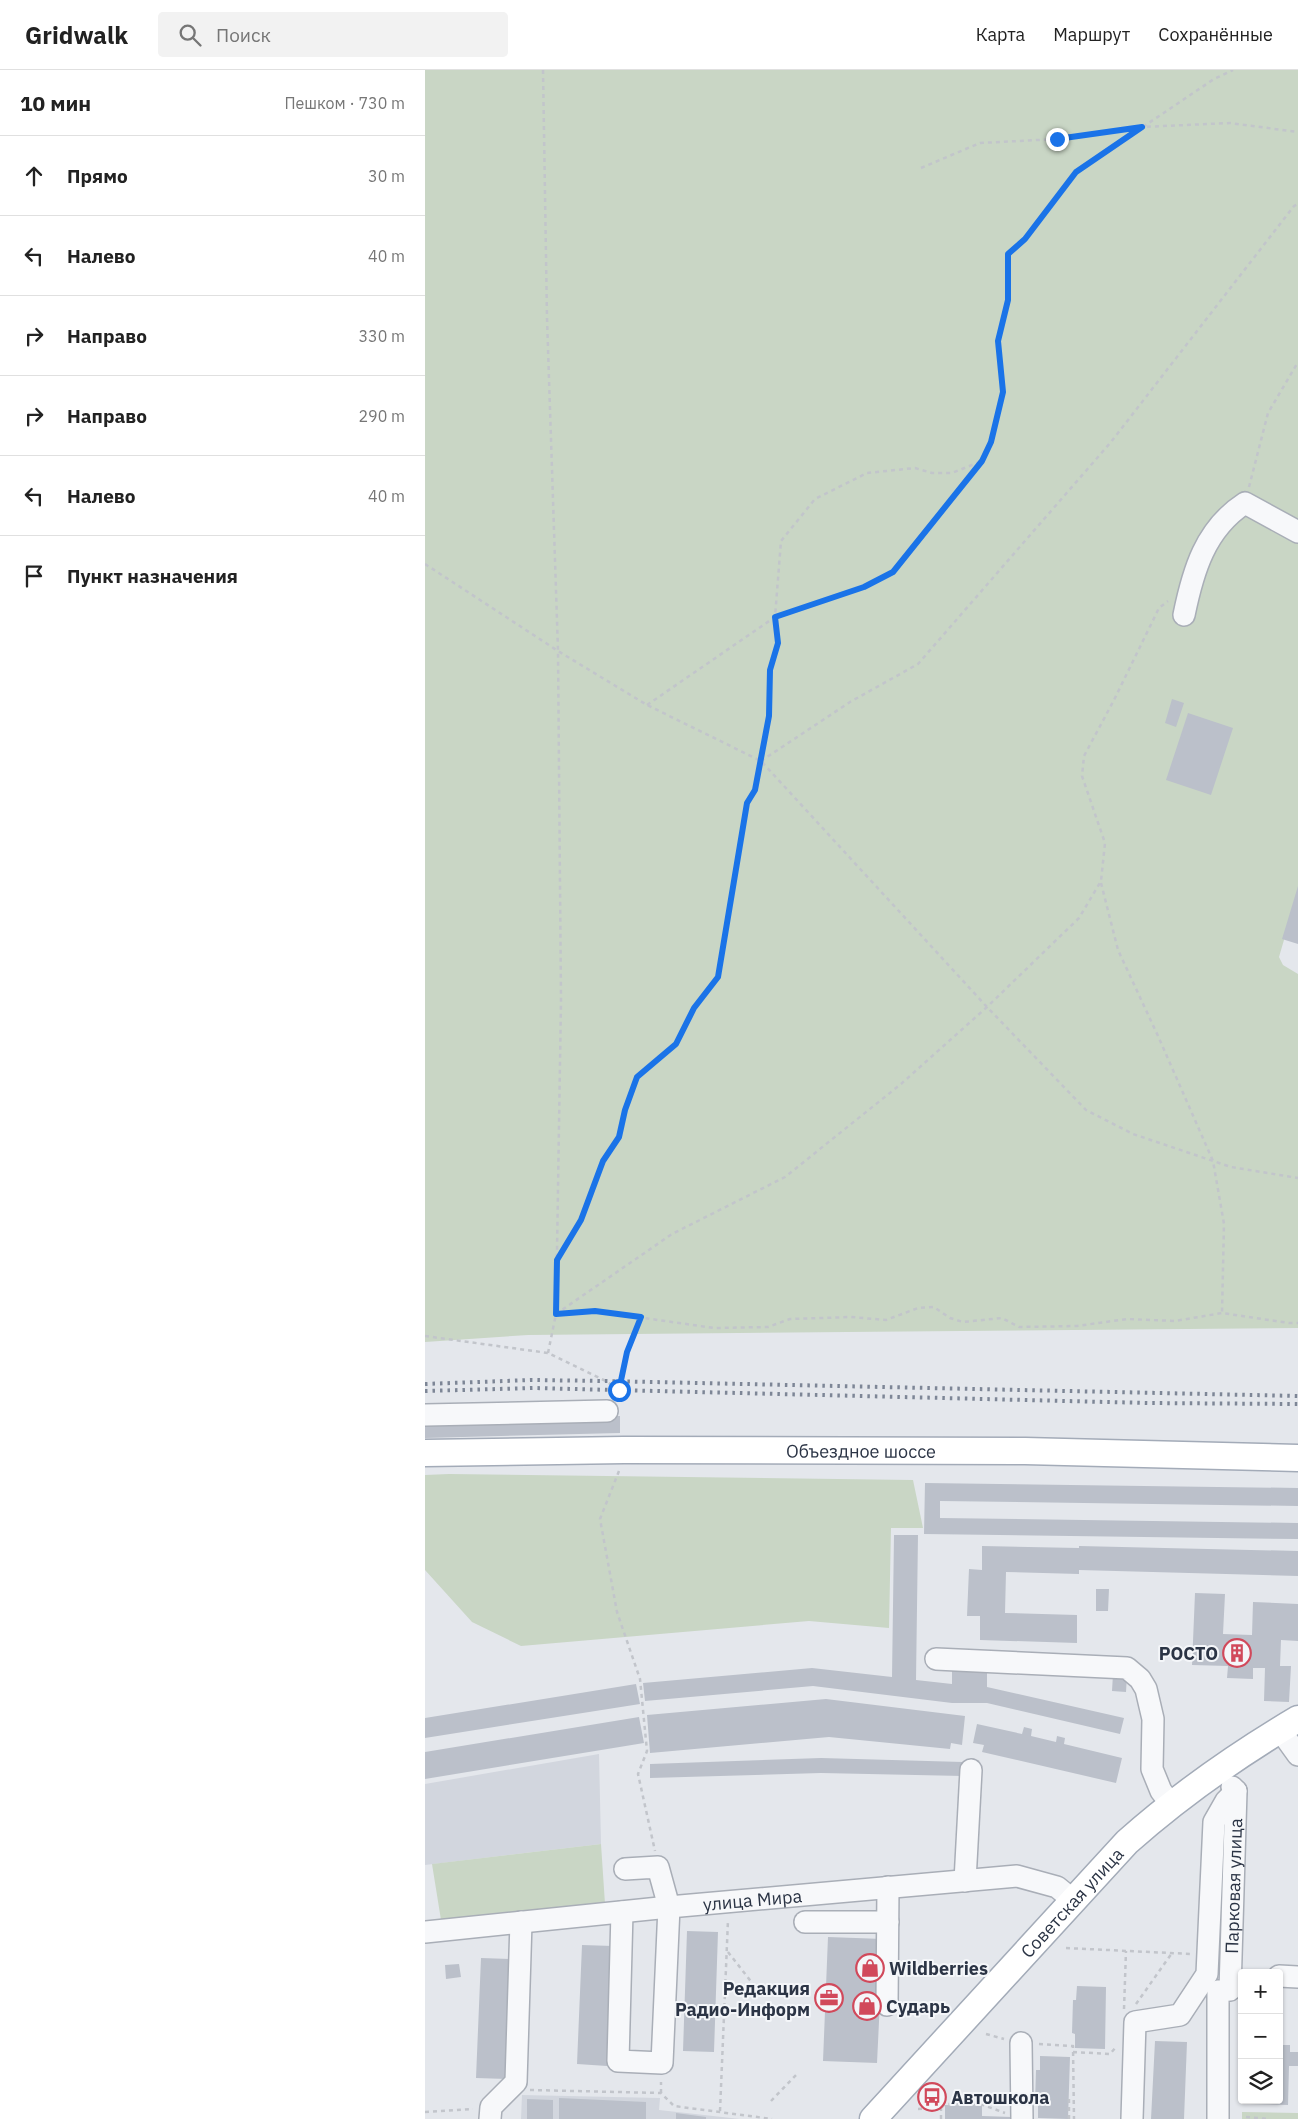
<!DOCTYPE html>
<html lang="ru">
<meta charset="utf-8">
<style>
body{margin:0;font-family:"IBM Plex Sans",sans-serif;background:#f2f2f2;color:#222}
.controls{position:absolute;right:15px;bottom:15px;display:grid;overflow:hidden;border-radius:5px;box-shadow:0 1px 4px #0004}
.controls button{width:45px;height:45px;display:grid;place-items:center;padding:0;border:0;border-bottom:1px solid #e0e0e0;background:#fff;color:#222;font:25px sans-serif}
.stop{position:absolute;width:15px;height:15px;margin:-11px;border:4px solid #1a73e8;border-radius:50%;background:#fff}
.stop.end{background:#1a73e8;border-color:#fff;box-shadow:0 1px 5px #0008}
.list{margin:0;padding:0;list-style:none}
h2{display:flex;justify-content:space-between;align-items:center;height:65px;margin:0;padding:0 20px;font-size:21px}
h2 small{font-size:16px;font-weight:400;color:#767676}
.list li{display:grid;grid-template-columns:32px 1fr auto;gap:15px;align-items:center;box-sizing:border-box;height:80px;padding:0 20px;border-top:1px solid #e0e0e0}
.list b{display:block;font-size:19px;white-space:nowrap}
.list em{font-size:16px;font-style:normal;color:#767676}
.icon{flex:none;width:28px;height:28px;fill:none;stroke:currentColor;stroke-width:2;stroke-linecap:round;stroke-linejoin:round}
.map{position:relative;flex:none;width:873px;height:2049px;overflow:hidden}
header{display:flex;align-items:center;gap:30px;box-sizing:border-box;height:70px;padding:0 25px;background:#fff;border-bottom:1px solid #e0e0e0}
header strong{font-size:24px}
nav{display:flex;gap:28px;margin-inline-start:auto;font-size:18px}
.search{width:350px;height:45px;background:#f2f2f2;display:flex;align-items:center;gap:12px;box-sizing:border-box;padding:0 18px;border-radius:5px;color:#767676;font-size:19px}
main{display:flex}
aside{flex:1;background:#fff}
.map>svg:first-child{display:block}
</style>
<header>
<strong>Gridwalk</strong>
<div class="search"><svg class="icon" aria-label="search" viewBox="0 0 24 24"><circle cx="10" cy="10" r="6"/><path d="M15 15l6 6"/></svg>Поиск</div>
<nav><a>Карта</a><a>Маршрут</a><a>Сохранённые</a></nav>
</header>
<main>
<aside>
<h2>10 мин<small>Пешком · 730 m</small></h2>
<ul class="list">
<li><svg class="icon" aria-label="ahead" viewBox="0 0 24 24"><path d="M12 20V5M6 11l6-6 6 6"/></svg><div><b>Прямо</b></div><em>30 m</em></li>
<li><svg class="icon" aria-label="left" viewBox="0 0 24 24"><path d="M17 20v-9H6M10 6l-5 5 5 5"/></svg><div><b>Налево</b></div><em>40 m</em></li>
<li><svg class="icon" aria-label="right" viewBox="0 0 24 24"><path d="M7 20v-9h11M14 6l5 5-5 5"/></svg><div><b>Направо</b></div><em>330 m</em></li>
<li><svg class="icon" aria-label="right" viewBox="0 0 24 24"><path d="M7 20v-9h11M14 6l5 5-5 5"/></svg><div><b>Направо</b></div><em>290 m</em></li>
<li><svg class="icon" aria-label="left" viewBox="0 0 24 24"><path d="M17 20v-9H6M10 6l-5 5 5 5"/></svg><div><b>Налево</b></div><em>40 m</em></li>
<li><svg class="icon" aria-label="arrive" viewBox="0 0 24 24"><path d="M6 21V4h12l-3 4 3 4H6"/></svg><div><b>Пункт назначения</b></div></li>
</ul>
</aside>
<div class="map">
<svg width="873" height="2049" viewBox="0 0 873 2049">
<rect width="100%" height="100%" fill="#e4e7ec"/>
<path fill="#d2d6de" d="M174 1684 176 1774 0 1795V1714Z
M97 2025 235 2028 234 2040 315 2049H96Z"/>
<path fill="#c9d6c5" d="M0 0H873V822L854 887 858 895 873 904V1258L103 1265 0 1272Z
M24 1404 488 1410 498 1458H466L464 1558 384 1551 96 1576 47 1552 0 1500V1405Z
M176 1774 180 1834 16 1850 7 1794Z
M817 2042 873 2043V2049H817Z"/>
<path fill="#bbc0ca" d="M747 629 759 633 751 657 740 653Z
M763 643 808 658 786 725 741 710Z
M873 816V874L857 869Z
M195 1346V1363L0 1368V1351Z
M500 1413 873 1418V1436L515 1431V1448L873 1453V1469L499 1464Z
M469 1465H493L491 1610 527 1614V1601H562V1617L699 1648 695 1664 562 1633H527L388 1616 220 1631 218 1613 387 1598 467 1607Z
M557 1476 654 1478V1476L873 1481V1506L654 1500V1504L581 1502 580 1543 652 1545V1573L555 1570V1546H542L544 1499 557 1500Z
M671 1519H684L683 1541H671Z
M770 1523 800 1524 798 1564 827 1565 828 1532 873 1534V1571L856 1570 855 1596H866L864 1632 839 1631 840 1598H828V1609L802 1608 803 1596 767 1595Z
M688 1604 702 1605 701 1622 687 1621Z
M211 1614 215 1634 0 1668V1648Z
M401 1629 540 1646 537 1675 526 1673 525 1679 404 1667 225 1683 222 1645Z
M214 1647 219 1673 0 1709V1682Z
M552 1654 597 1664 599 1657 607 1659 606 1666 631 1672 632 1666 640 1668 639 1674 697 1688 691 1713 557 1682 559 1675 548 1673Z
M396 1688 538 1692V1706L396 1703 225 1708V1694Z
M262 1861 293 1862 289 1982 258 1981Z
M403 1867 458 1869 452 1993 398 1991Z
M157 1875 188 1876 182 1996 152 1994Z
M56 1888 87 1889 82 2009 51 2008Z
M34 1894 36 1907 21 1909 20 1895Z
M652 1916 681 1917 680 1979 650 1978V1964L647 1963 648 1930H651Z
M730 1971 762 1972 759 2049H726Z
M854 1975H865V1982H873V1996H864L863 2035 825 2034V2030H854Z
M615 1986 645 1987 643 2049 613 2048V2033H610L611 2000H615Z
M134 2028 221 2032V2049H134Z
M102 2029 128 2030V2049H102Z
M520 2035 557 2036V2046L587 2047V2049H520Z
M251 2043 281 2047V2049H251Z"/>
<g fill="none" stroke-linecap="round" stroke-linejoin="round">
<defs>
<g id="minor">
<path d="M759 545C768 501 780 459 820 433L873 462"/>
<path d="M0 1345 182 1341"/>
<path d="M511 1589 702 1598 715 1609 721 1619 728 1649 727 1699 736 1721 746 1734"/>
<path d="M855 1660 873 1685"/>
<path d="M540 1811 546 1700"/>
<path d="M197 1842 193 1991 237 1993 244 1837 233 1797 200 1799"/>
<path d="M380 1852H463"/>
<path id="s1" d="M0 1862 244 1837 592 1806 632 1817 648 1830"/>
<path d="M854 1906 873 1907"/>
<path d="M462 1935 463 1817"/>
<path d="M596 1973 597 2049"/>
<path d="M65 2049 66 2037 91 2012 96 1852"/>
<path d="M707 2049 710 1952 755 1945 782 1904 789 1752 801 1731 811 1721"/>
<path id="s2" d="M793 2049V1921L805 1920 811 1721 807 1717"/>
</g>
<g id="major">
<path id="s3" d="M0 1383 199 1380 600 1381 873 1388"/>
<path id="s4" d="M448 2049 702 1772C755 1725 812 1685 873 1649"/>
</g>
</defs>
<use href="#minor" stroke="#a9aeb7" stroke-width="24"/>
<use href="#major" stroke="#a3abb8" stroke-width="29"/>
<path stroke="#c2c5cb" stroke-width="2.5" stroke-dasharray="4 4" stroke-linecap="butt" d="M118 0 122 248 133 581 136 930 131 1244 123 1283
M496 98 555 73 632 69 717 57 805 53 873 62
M824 417 843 343 873 292
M0 494 133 581 222 635 336 691 562 937 661 1040 708 1064 806 1097 873 1108
M222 635 350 547 439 517 469 502 557 391 566 372 578 322 573 271 583 230V184L600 169 651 102 789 9 808 0
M336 691 425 632 493 594 686 372 869 136 873 134
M676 813 693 880 733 966 788 1091 799 1154 797 1243
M132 1190 156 1150 179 1091 195 1067 200 1040 212 1007 251 974 269 938 293 907 322 733 330 720 345 646V600L353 573 350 547 356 471 390 429 442 403 490 398 507 403H527L557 391
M133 1243 170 1241 289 1258 343 1257 365 1249 426 1247 461 1250 493 1238 509 1237 525 1248 538 1252 577 1248 594 1257 652 1256 702 1249 750 1251 797 1243 864 1253H873
M131 1244 247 1164 360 1107 476 1014 562 937 654 848 676 811 680 773 657 706 659 686 689 630 734 538 743 531
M0 1266 123 1283 181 1311 194 1320 195 1329
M194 1320 202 1282 215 1248
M194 1401 175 1449 192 1542 215 1609 222 1681 213 1704 230 1781
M641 1878 766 1884
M303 1882 335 1923
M711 1934 747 1883
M699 1939 701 1881
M561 1964 579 1969
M614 1974 648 1976 649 2049
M648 1982 685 1984 691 1977
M105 2020 236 2023 249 2036 347 2049
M236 2023V2012
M346 2031 373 2003
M493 2039 516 2038 520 2034 558 2035 580 2043
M295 2041 303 1850
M0 2042 48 2039
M821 2047 844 2049
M516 2049V2038
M644 2049V2027"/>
<use href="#minor" stroke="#f7f8fa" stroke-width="21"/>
<use href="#major" stroke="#fff" stroke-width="26"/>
<path stroke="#7d8696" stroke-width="4" stroke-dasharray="2.5 5" stroke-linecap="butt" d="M0 1314 106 1310 181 1311 873 1326
M0 1321 108 1318 723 1333 873 1334"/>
</g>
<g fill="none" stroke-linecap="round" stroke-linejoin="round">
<path stroke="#1a73e8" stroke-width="6" d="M194 1320 202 1282 216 1247 170 1241 131 1244 132 1190 156 1150 178 1091 194 1067 200 1040 212 1007 251 974 269 938 293 907 322 733 330 720 344 646 345 600 353 573 350 547 439 517 468 502 557 391 566 372 578 322 573 271 583 230V184L600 169 651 102 717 57 632 69"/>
</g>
<defs>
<symbol id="building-ring" viewBox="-11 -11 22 22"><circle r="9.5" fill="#f4f6f9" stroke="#d1495b" stroke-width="1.5"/><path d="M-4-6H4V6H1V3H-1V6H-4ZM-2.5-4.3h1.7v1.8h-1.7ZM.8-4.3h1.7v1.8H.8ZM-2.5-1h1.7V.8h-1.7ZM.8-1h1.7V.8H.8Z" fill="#d1495b"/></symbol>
<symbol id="shop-ring" viewBox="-11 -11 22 22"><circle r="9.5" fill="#f4f6f9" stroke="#d1495b" stroke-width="1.5"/><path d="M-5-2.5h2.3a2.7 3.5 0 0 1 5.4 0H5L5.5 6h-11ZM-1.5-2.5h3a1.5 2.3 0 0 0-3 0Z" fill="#d1495b"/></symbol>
<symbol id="office-ring" viewBox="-11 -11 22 22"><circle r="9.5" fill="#f4f6f9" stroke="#d1495b" stroke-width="1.5"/><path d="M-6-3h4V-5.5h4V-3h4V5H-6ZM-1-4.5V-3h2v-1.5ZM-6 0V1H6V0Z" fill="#d1495b"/></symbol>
<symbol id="bus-ring" viewBox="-11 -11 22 22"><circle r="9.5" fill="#f4f6f9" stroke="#d1495b" stroke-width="1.5"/><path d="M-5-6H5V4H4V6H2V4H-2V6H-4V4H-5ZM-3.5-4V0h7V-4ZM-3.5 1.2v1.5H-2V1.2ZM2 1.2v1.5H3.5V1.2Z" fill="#d1495b"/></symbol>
</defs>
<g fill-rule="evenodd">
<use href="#building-ring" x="796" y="1567" width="32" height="32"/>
<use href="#shop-ring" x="429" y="1882" width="32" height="32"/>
<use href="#office-ring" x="388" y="1912" width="32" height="32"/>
<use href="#shop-ring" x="426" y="1920" width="32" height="32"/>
<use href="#bus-ring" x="491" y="2011" width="32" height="32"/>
</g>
<g text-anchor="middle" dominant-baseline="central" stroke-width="4" stroke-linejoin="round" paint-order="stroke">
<g font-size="18" fill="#2b3445" stroke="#f4f6f9">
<text stroke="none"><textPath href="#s3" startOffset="436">Объездное шоссе</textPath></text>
<text stroke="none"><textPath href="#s2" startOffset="244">Парковая улица</textPath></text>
<text stroke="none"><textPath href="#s1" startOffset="329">улица Мира</textPath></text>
<text stroke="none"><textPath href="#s4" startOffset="294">Советская улица</textPath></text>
</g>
<g font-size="18" font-weight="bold" fill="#2b3445" stroke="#f4f6f9" text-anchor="start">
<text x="793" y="1583" text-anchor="end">РОСТО</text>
<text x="464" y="1898">Wildberries</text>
<text x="385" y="1918" text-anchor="end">Редакция<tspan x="385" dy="21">Радио-Информ</tspan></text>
<text x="461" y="1936">Сударь</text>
<text x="526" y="2027">Автошкола</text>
</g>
</g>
</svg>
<div class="controls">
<button>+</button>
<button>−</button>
<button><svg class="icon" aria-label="layers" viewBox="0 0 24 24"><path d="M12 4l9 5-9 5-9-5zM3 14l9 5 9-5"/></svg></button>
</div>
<div class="stop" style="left:194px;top:1320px"></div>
<div class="stop end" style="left:632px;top:69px"></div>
</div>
</main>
